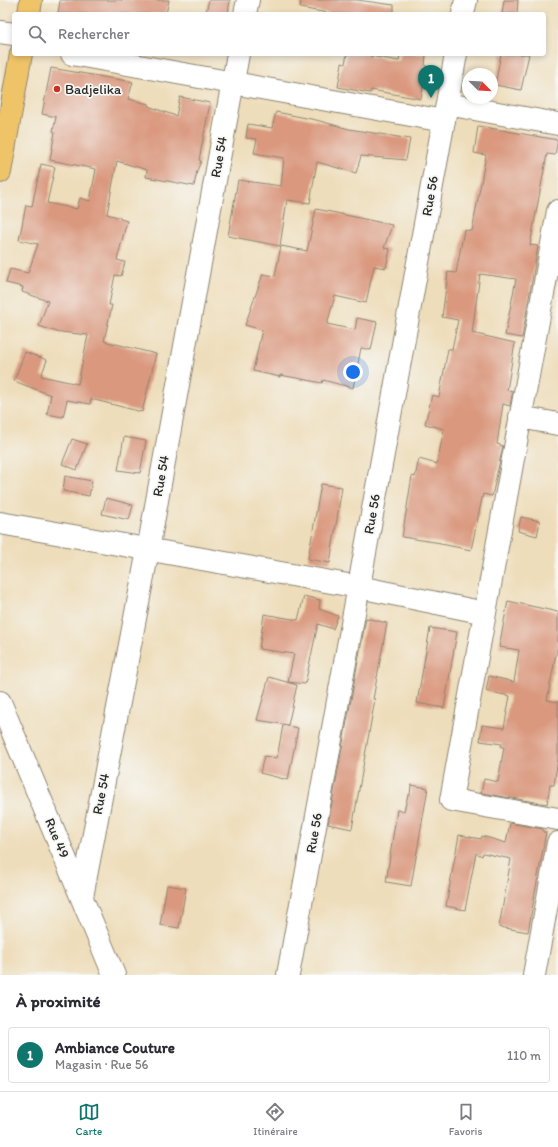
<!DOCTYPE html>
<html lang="fr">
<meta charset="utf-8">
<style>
body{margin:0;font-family:Itim,sans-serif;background:#f7f7f7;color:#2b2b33}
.compass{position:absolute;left:462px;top:68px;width:36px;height:36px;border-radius:50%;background:#fff;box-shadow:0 2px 6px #0003;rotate:114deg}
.you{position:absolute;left:353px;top:372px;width:14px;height:14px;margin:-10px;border:3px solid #fff;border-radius:50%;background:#1a73e8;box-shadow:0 0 0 6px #1a73e833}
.badge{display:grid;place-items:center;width:26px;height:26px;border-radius:50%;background:#0f766e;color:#fff;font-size:13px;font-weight:700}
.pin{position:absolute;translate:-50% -33px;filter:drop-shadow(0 1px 2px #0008)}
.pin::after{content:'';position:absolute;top:21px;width:14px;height:12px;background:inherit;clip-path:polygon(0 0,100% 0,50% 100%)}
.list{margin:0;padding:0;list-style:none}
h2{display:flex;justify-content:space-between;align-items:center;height:52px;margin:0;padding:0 16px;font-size:17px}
h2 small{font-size:13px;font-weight:400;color:#7c7c81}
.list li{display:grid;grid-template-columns:26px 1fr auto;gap:12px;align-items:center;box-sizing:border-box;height:56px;margin:0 8px 8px;padding:0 8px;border:1px solid #e1e1e2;border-radius:4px}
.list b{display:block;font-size:15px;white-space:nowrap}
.list p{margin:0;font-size:13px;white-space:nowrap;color:#7c7c81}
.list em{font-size:13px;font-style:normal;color:#7c7c81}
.icon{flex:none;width:22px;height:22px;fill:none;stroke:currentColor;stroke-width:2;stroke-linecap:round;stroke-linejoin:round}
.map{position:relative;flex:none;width:558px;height:975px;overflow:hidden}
.search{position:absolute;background:#fff;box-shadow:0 2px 6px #0003;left:12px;right:12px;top:12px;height:44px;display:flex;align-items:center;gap:10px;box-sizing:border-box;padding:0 14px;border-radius:4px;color:#7c7c81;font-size:15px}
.sheet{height:116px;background:#fff}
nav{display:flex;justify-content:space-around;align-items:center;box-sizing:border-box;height:56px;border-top:1px solid #e1e1e2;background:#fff;font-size:11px;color:#7c7c81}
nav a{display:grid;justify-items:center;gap:2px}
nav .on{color:#0f766e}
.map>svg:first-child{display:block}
</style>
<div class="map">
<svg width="558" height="975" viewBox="0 0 558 975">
<rect width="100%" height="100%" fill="#f6f6f2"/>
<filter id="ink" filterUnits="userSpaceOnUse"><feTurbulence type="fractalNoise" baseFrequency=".025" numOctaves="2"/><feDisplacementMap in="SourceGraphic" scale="8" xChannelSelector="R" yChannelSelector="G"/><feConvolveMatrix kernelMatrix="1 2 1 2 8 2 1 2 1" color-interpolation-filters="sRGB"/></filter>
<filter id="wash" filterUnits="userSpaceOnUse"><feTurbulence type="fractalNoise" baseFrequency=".012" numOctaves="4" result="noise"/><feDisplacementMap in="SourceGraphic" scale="16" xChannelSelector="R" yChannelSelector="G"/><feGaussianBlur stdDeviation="0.9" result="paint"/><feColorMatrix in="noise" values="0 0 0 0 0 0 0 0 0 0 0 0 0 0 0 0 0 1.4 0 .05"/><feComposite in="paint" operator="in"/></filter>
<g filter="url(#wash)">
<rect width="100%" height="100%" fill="#eeddba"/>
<g id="blocks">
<path fill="#da997f" d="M60 0H169L166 14H58Z
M209 0H230L228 14H215L206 12Z
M301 0H357L394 5V14H328V13L300 8Z
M504 0H518L517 14H502Z
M347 54H370V56L399 61 400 54H426L425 66H427L421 99 371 90 370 93 338 87 342 63 345 64Z
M501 54H529L521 90 495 85Z
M51 68 133 82 128 99 149 104 148 106 176 116 180 97 210 103 199 160 201 161 197 171 194 186 146 177 147 170 117 161 107 214 121 218 120 219 127 221 117 260 125 262 121 276 115 275 109 305H112L104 341 156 354 142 412 91 399 90 404 67 400 63 417 47 414 51 395 14 381 25 352 47 360 41 376 78 384 88 335 61 332 60 333 39 326 48 301 22 292 23 287 6 283 10 269 28 273 38 244 19 240 26 205 32 206 41 164 55 167 47 203 77 209 80 198 90 201 96 169 50 160 55 132 53 131 56 117 42 114Z
M276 112 316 120 349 129 410 139 406 160 361 156 356 173 317 162 310 203 287 200 280 246 228 236 238 180 281 186 284 158 254 153 257 139 246 138 248 124 272 128Z
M478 126 558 140 555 155 547 154 530 245 538 246 522 338 505 335 516 279 480 274 472 333 515 343 507 390 513 391 510 406 503 404 497 444 503 446 498 469 492 496 483 494 471 550 441 544V543L402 537 412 476 415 477 419 459 437 464 444 429 425 424 432 395 439 397 448 349H452L458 320 442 317 448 272 456 273 464 230 472 231 486 155 474 153Z
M316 209 336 213 392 225 384 248 390 249 386 268 374 266 366 303 335 296 327 324 355 330 357 318 377 322 371 350 361 348 353 388 323 380 322 383 302 379 280 375V377L253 371 262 330 245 325 263 274 275 276 281 246 307 251Z
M124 437 146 441 140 473 118 470Z
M72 439 87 444 77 470 62 464Z
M65 476 92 481 89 496 63 491Z
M321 484 342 487 330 563 308 559Z
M106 498 133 505 129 520 102 514Z
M521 517 540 521 537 536 518 531Z
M304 596 320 600 319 609 338 616 333 629 318 624 305 684 288 682 294 654 259 649 264 614 298 620Z
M508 601 558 612V644L547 700 558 702V759L554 785H550L547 804 481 793 484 779 498 782 504 747H501L502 744 480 741 482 725 504 728 510 696 486 691 489 676 514 682 519 650 499 647Z
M366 618 387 623 373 699H375L352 829 328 824Z
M430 628 457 632 444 708 417 703Z
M269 677 297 685 288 725 257 720Z
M283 725 298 728 288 780 260 773 264 756 277 758Z
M411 785 428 788 411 886 386 882 397 810 404 811 408 795H410Z
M510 823 543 829V832H546L528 932 499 927 511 859 483 853 482 856 476 853 465 910 446 906 459 835 481 839 482 836 506 843Z
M167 885 186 888 179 928 160 925Z"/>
</g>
</g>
<g filter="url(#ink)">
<use href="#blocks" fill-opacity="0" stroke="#8c8472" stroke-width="1"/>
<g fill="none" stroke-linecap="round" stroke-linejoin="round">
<defs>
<path id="minor" d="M245 14 248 0
M463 14 466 0
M0 32 14 34
M72 54 444 121
M447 104 558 124
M558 211 451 800 558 819
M520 417 558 424
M0 523 359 587 485 613
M0 702 114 975
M82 897 148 550 238 54
M288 975 456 54
M534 975 558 843"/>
<path id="major" d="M29 14 31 0
M0 172 21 54"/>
</defs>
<use href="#minor" stroke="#8c8472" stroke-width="24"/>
<use href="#major" stroke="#8c8472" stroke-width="24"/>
<use href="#minor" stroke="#fff" stroke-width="22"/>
<use href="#major" stroke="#efc469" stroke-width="22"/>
</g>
</g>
<circle fill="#c8321e" stroke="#f6f6f2" stroke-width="1.5" cx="57" cy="89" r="4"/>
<g text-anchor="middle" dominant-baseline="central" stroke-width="3.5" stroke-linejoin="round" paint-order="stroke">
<g font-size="14" fill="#2b2b2b" stroke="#f6f6f2" text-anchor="start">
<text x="65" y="89">Badjelika</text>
</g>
<g font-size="14" fill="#2b2b2b" stroke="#f6f6f2">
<text transform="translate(219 157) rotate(-80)">Rue 54</text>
<text transform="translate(430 196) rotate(-80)">Rue 56</text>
<text transform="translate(161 476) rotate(-80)">Rue 54</text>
<text transform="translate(372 514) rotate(-80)">Rue 56</text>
<text transform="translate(101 794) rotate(-79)">Rue 54</text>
<text transform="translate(314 833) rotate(-80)">Rue 56</text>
<text transform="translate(57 838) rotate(67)">Rue 49</text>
</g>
</g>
</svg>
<svg class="compass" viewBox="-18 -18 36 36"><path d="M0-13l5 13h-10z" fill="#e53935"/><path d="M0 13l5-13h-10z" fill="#7c7c81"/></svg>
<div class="you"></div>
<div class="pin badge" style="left:431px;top:98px">1</div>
<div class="search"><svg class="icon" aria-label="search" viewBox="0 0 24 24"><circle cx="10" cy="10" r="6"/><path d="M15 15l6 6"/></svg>Rechercher</div>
</div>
<section class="sheet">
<h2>À proximité<small></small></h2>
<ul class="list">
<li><span class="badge">1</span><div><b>Ambiance Couture</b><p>Magasin · Rue 56</p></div><em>110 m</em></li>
</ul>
</section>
<nav>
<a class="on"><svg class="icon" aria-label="map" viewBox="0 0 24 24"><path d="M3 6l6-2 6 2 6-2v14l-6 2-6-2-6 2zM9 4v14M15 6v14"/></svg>Carte</a>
<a><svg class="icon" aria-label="directions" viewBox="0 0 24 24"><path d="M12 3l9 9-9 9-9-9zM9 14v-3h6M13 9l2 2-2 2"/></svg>Itinéraire</a>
<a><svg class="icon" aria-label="saved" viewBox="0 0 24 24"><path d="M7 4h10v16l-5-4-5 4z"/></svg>Favoris</a>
</nav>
